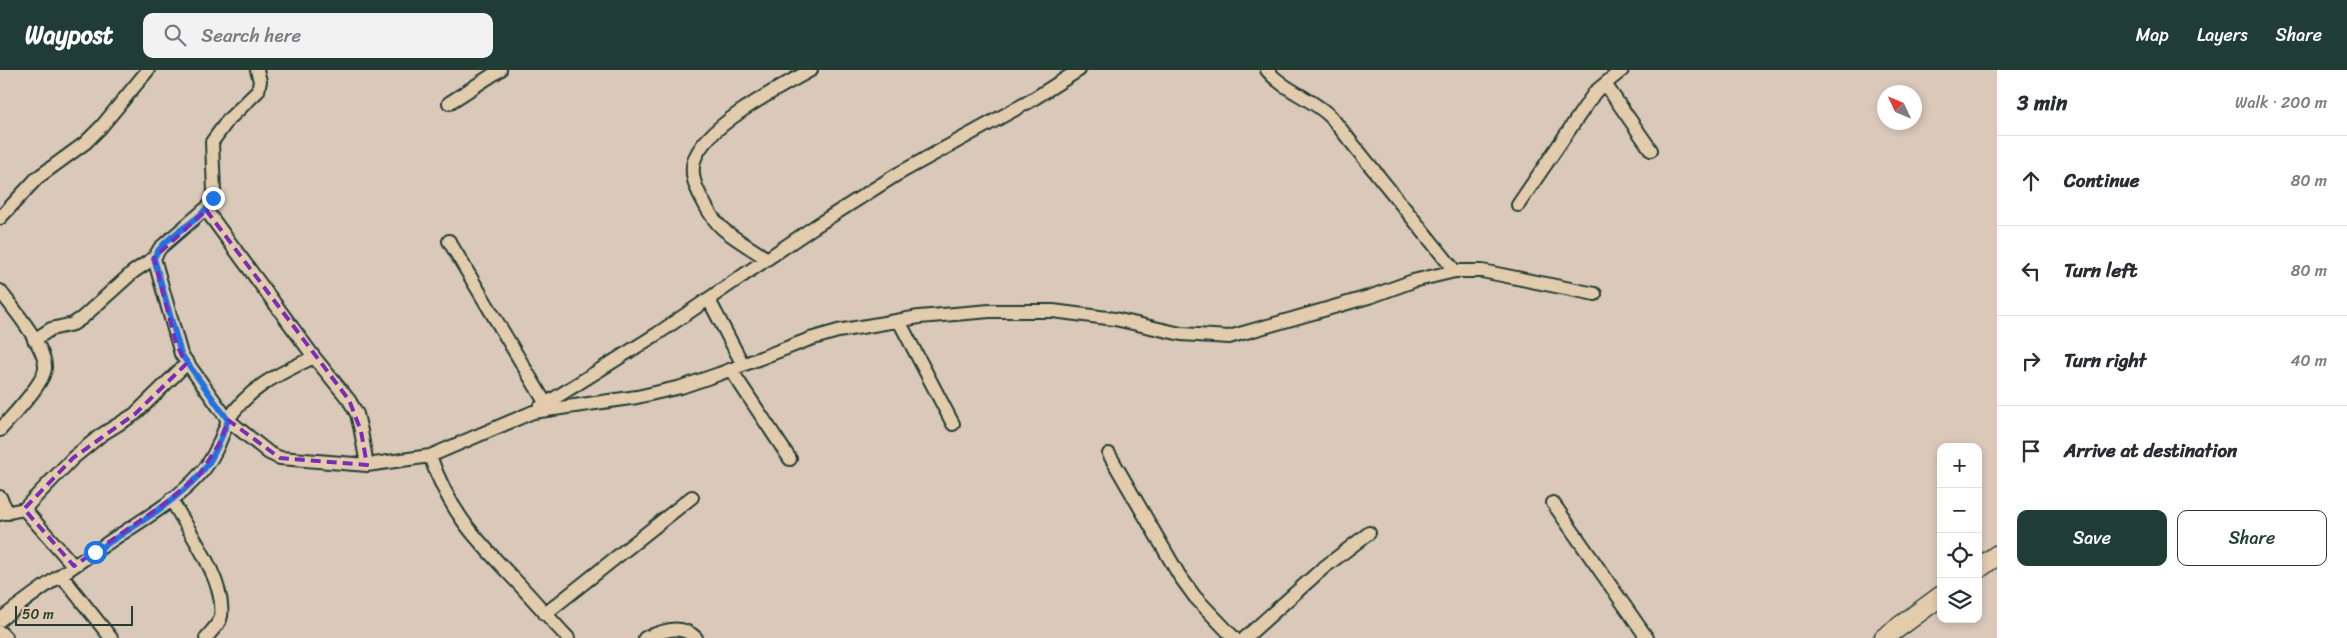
<!DOCTYPE html>
<meta charset="utf-8">
<style>
body{margin:0;font-family:Sriracha,sans-serif;background:#f2f2f3;color:#2b2b33}
.controls{position:absolute;right:15px;bottom:15px;display:grid;overflow:hidden;border-radius:10px;box-shadow:0 2px 8px #0003}
.controls button{width:45px;height:45px;display:grid;place-items:center;padding:0;border:0;border-bottom:1px solid #e1e1e2;background:#fff;color:#2b2b33;font:25px sans-serif}
.compass{position:absolute;left:1877px;top:15px;width:45px;height:45px;border-radius:50%;background:#fff;box-shadow:0 2px 8px #0003;rotate:314deg}
.scale{position:absolute;left:15px;bottom:12px;width:118px;box-sizing:border-box;padding-left:5px;border:2px solid #1f3d34;border-top:0;font-size:14px;line-height:18px;white-space:nowrap;color:#1f3d34;-webkit-text-stroke:4px #e3ccac;paint-order:stroke}
.stop{position:absolute;width:15px;height:15px;margin:-11px;border:4px solid #1a73e8;border-radius:50%;background:#fff}
.stop.end{background:#1a73e8;border-color:#fff;box-shadow:0 1px 5px #0008}
.list{margin:0;padding:0;list-style:none}
h2{display:flex;justify-content:space-between;align-items:center;height:65px;margin:0;padding:0 20px;font-size:21px}
h2 small{font-size:16px;font-weight:400;color:#7c7c81}
.list li{display:grid;grid-template-columns:32px 1fr auto;gap:15px;align-items:center;box-sizing:border-box;height:90px;padding:0 20px;border-top:1px solid #e1e1e2}
.list b{display:block;font-size:19px;white-space:nowrap}
.list em{font-size:16px;font-style:normal;color:#7c7c81}
.actions{display:flex;gap:10px;padding:15px 20px}
.actions a{flex:1;padding:11px 0;border:1px solid #1f3d34;border-radius:10px;text-align:center;font-size:18px;color:#1f3d34}
.actions .main{background:#1f3d34;color:#fff}
.icon{flex:none;width:28px;height:28px;fill:none;stroke:currentColor;stroke-width:2;stroke-linecap:round;stroke-linejoin:round}
.map{position:relative;flex:none;width:1997px;height:568px;overflow:hidden}
header{display:flex;align-items:center;gap:30px;box-sizing:border-box;height:70px;padding:0 25px;background:#1f3d34;color:#fff}
header strong{font-size:24px}
nav{display:flex;gap:28px;margin-inline-start:auto;font-size:18px}
.search{width:350px;height:45px;background:#f2f2f3;display:flex;align-items:center;gap:12px;box-sizing:border-box;padding:0 18px;border-radius:10px;color:#7c7c81;font-size:19px}
main{display:flex}
aside{flex:1;background:#fff}
.map>svg:first-child{display:block}
</style>
<header>
<strong>Waypost</strong>
<div class="search"><svg class="icon" aria-label="search" viewBox="0 0 24 24"><circle cx="10" cy="10" r="6"/><path d="M15 15l6 6"/></svg>Search here</div>
<nav><a>Map</a><a>Layers</a><a>Share</a></nav>
</header>
<main>
<div class="map">
<svg width="1997" height="568" viewBox="0 0 1997 568">
<rect width="100%" height="100%" fill="#dac8b9"/>
<filter id="ink" filterUnits="userSpaceOnUse"><feTurbulence type="fractalNoise" baseFrequency=".02" numOctaves="2"/><feDisplacementMap in="SourceGraphic" scale="10" xChannelSelector="R" yChannelSelector="G"/><feConvolveMatrix kernelMatrix="1 2 1 2 8 2 1 2 1" color-interpolation-filters="sRGB"/></filter>
<g filter="url(#ink)">
<g fill="none" stroke-linecap="round" stroke-linejoin="round">
<defs>
<path id="street" d="M1267 0C1284 21 1312 28 1331 47L1455 201
M1605 14 1651 80
M449 33 500 0
M1518 135 1595 22 1622 0
M206 140 314 287 349 330 357 344 361 361 367 395
M0 148 37 108 85 73 101 57 148 0
M449 171 546 334
M154 188 181 284 228 350C250 316 279 304 314 287
M767 189C753 179 736 170 723 159 714 151 708 141 703 131 696 118 690 105 694 91 704 56 780 17 811 0
M0 221C13 238 46 277 45 298 44 314 11 347 0 360
M709 230 743 295
M899 251 953 354
M34 270 51 259 73 254 82 248 133 202 154 188 160 178 210 135 214 122 212 72 228 50 258 21 260 11 257 0
M731 300 790 389
M539 338 657 264 814 157 896 105 1030 31 1079 0
M1109 384 1179 505 1195 527 1234 568
M430 386C450 443 476 469 516 511 534 530 550 549 568 568
M0 427 8 443
M171 429C187 459 226 511 221 546 220 554 211 561 206 568
M1553 433 1647 568
M24 439 74 496
M0 444 24 439 73 388 101 365 135 344 186 294
M61 505 111 568
M545 544 692 427
M0 550C37 520 78 493 118 466 146 448 178 429 200 404 214 389 221 369 228 350L269 383 280 388 367 395 430 386 533 342 637 327 681 317 719 304 810 269 838 261 919 247 990 241H1053L1115 249 1181 264 1229 267 1372 226 1413 211 1455 201H1482L1595 224
M0 562 6 568
M645 568C663 561 681 553 696 568
M1245 568 1322 499 1369 463"/>
<path id="secondary" d="M1978 499 1997 485
M1884 568 1941 526"/>
</defs>
<use href="#street" stroke="#1f3d34" stroke-width="16"/>
<use href="#secondary" stroke="#1f3d34" stroke-width="22"/>
<use href="#street" stroke="#e3ccac" stroke-width="12"/>
<use href="#secondary" stroke="#e3ccac" stroke-width="19"/>
</g>
</g>
<g fill="none" stroke-linecap="round" stroke-linejoin="round" filter="url(#ink)">
<path stroke="#1a73e8" stroke-width="6" d="M95 482C130 458 171 436 200 404 214 389 221 369 228 350L181 284 154 188C166 162 201 154 213 128"/>
</g>
<path fill="none" stroke="#7b2cbf" stroke-width="4" stroke-dasharray="10 6" stroke-linejoin="round" d="M206 140 349 330 361 361 367 395 280 388 228 350 221 371 200 404 163 435 74 496 24 439 73 388 135 344 186 294 176 273 154 188Z"/>
</svg>
<div class="controls">
<button>+</button>
<button>−</button>
<button><svg class="icon" aria-label="locate" viewBox="0 0 24 24"><circle cx="12" cy="12" r="6"/><path d="M12 2v4M12 18v4M2 12h4M18 12h4"/></svg></button>
<button><svg class="icon" aria-label="layers" viewBox="0 0 24 24"><path d="M12 4l9 5-9 5-9-5zM3 14l9 5 9-5"/></svg></button>
</div>
<svg class="compass" viewBox="-18 -18 36 36"><path d="M0-13l5 13h-10z" fill="#e53935"/><path d="M0 13l5-13h-10z" fill="#7c7c81"/></svg>
<div class="scale">50 m</div>
<div class="stop" style="left:95px;top:482px"></div>
<div class="stop end" style="left:213px;top:128px"></div>
</div>
<aside>
<h2>3 min<small>Walk · 200 m</small></h2>
<ul class="list">
<li><svg class="icon" aria-label="ahead" viewBox="0 0 24 24"><path d="M12 20V5M6 11l6-6 6 6"/></svg><div><b>Continue</b></div><em>80 m</em></li>
<li><svg class="icon" aria-label="left" viewBox="0 0 24 24"><path d="M17 20v-9H6M10 6l-5 5 5 5"/></svg><div><b>Turn left</b></div><em>80 m</em></li>
<li><svg class="icon" aria-label="right" viewBox="0 0 24 24"><path d="M7 20v-9h11M14 6l5 5-5 5"/></svg><div><b>Turn right</b></div><em>40 m</em></li>
<li><svg class="icon" aria-label="arrive" viewBox="0 0 24 24"><path d="M6 21V4h12l-3 4 3 4H6"/></svg><div><b>Arrive at destination</b></div></li>
</ul>
<div class="actions"><a class="main">Save</a><a>Share</a></div>
</aside>
</main>
